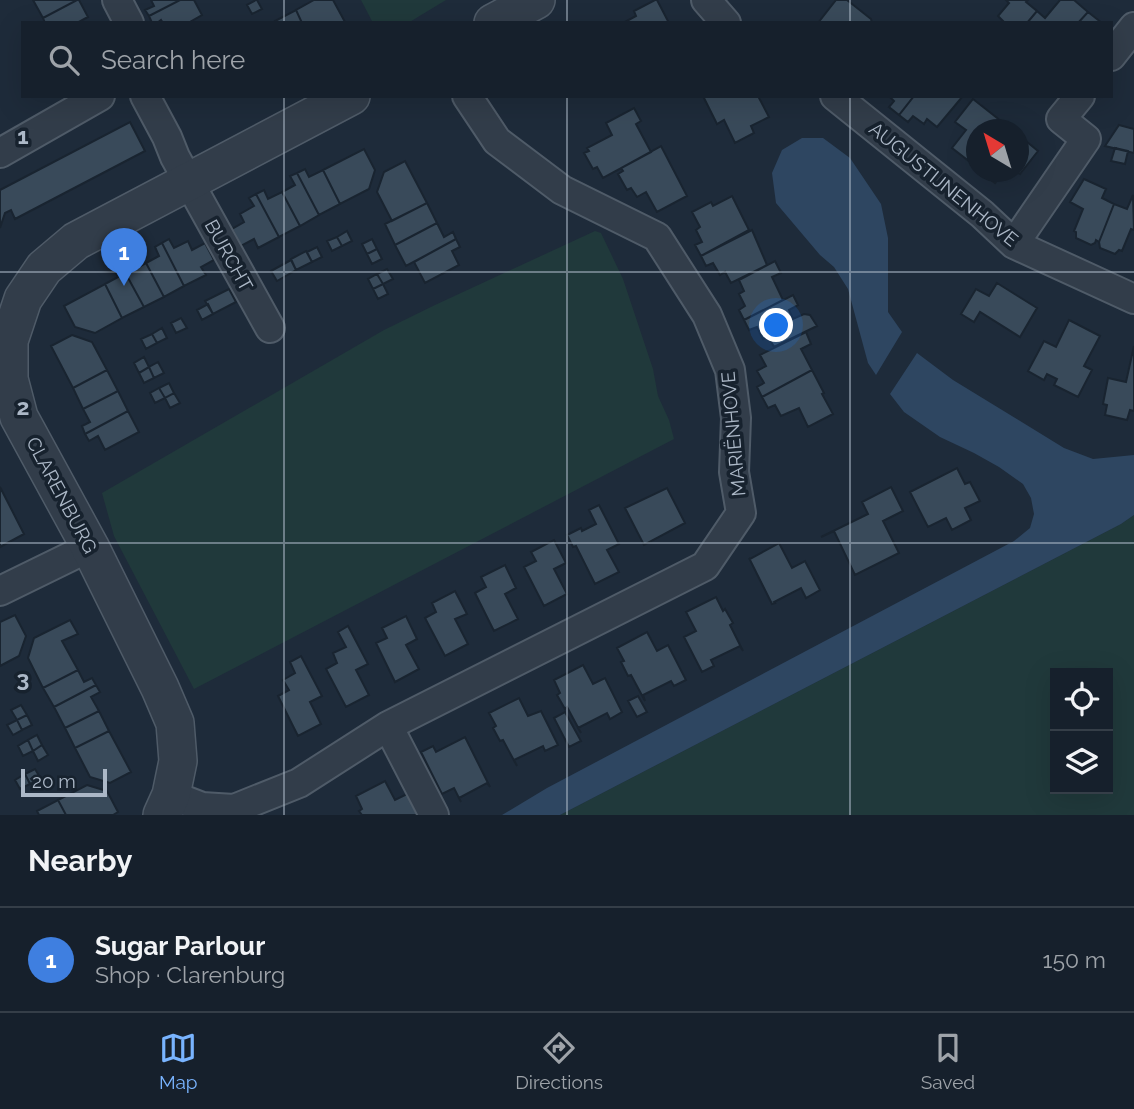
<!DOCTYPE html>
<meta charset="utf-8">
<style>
body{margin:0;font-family:Raleway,sans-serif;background:#1f2834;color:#f1f3f6}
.controls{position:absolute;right:21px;bottom:21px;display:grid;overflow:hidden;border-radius:0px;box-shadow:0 7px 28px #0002}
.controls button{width:63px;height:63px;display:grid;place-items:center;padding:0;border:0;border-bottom:2px solid #353e48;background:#16202c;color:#f1f3f6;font:35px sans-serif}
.compass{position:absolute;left:966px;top:119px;width:63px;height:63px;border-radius:50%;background:#16202c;box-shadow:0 7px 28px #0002;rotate:322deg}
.scale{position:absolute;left:21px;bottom:18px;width:86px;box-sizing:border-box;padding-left:7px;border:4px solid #acb8c7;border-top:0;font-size:19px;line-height:24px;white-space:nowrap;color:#acb8c7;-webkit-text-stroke:5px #17222e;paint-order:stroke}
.you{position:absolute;left:777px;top:326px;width:24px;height:24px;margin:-18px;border:5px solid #fff;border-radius:50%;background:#1a73e8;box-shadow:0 0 0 10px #1a73e833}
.badge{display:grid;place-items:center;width:46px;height:46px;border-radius:50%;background:#79b4ff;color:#fff;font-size:23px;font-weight:700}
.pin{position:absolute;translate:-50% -58px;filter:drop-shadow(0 2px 4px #0008)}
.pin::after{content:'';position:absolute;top:37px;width:24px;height:21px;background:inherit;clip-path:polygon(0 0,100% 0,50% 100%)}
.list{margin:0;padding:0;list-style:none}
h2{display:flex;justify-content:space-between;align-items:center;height:91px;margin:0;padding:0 28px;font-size:30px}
h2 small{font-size:23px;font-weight:400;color:#9ea3a9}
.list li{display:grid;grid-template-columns:46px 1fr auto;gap:21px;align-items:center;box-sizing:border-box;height:105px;padding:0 28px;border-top:2px solid #353e48}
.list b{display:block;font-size:26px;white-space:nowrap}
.list p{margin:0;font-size:23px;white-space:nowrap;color:#9ea3a9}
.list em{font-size:23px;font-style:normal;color:#9ea3a9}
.icon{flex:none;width:38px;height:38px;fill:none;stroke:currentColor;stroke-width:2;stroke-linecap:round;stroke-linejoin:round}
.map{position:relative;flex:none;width:1134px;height:815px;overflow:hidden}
.search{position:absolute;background:#16202c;box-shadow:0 7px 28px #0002;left:21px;right:21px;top:21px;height:77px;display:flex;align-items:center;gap:18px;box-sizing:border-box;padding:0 24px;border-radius:0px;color:#9ea3a9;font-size:26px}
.sheet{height:196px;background:#16202c}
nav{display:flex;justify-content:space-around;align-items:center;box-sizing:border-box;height:98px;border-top:2px solid #353e48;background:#16202c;font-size:19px;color:#9ea3a9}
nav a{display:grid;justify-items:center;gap:4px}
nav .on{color:#79b4ff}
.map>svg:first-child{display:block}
</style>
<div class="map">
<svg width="1134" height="815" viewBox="0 0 1134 815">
<rect width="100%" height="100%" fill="#1e2b3a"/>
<path fill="#20393b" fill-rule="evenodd" d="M361 0H446L408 23H373Z
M595 231 601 233 623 279 653 369 658 396 669 420 674 439 194 689 114 536 102 493 384 330 435 305Z
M1134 515V815H560L1121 524ZM1055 673H1108V789H1055Z"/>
<path fill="#2e4661" d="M802 138H823L850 158 881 204 888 238V312L902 332 876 375 868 363 848 289 834 267 820 255 776 203 772 173 782 150Z
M917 353 953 380 1064 448 1093 459 1134 455V515L1121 524 560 815H502L547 788 1014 541 1030 528 1034 514 1031 498 1023 484 999 467 974 453 940 437 904 412 890 394Z"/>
<path fill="#394a5a" stroke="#192430" stroke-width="2" d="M33 0H77L43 18Z
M77 0H79L88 17 77 23H45L43 18Z
M151 0H180L149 16 145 10 154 6Z
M180 0H194L202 15 188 23H163L161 20 157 23H152L149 16Z
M256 0H257L262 9 252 14 247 5Z
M314 0H333L345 22 302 23 296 10Z
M655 0H657L669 23H623L636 16 634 11Z
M836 0H847L871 19 872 23H818Z
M1006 0H1028L1026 2 1037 11 1027 23H1005L998 16 1009 3Z
M1060 0H1074L1088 12 1078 23H1027L1037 11 1045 18Z
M296 10 302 23H276L275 21Z
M1088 12 1102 23H1078Z
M703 96H758L769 117 751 126 754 133 735 143 724 120 717 124Z
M889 96H914L899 115 889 107 894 101Z
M914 96H963L937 127 927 119 924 124 913 116 908 122 899 115Z
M973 99 1006 125 1003 130H976V162L974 165 952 148 966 130 955 122Z
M634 108 641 121 636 124 651 152 603 178 597 167 593 169 584 153 589 151 587 148 612 135 606 123Z
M130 122 145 151 15 219 11 210 5 213 0 228V190Z
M1119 125 1134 129V153L1105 146Z
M1027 142 1038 151 1020 174 1017 172 1018 152Z
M661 146 687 196 657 212 646 192 637 197 631 188 627 190 618 174 623 171 621 168Z
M1115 148 1128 151 1125 164 1111 161Z
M364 149 375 170 369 189 340 204 323 170Z
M405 161 427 203 392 221 377 192 384 172Z
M305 169 309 177 323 170 340 204 319 215 297 173Z
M981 172H1004L995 183Z
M297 173 319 215 300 226 282 192 295 185 290 176Z
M1084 179 1106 189 1102 198 1114 204 1099 242 1096 240 1095 243 1091 245 1076 238V232L1074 231 1083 209 1070 202Z
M264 190 268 199 282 192 300 226 279 237 256 194Z
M256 194 279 237 258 248 254 239 241 246 232 229 244 222 240 214 254 206 249 198Z
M1133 195 1134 230 1131 229 1122 251 1119 250 1115 254 1100 248 1099 242 1114 204 1127 209Z
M732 196 749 230 701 256 695 245 702 242 696 230 700 227 692 212 711 202 713 206Z
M427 203 437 223 395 245 385 224Z
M437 223 444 237 453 232 456 239 406 266 395 245Z
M752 230 767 265 731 283 725 272 720 275 713 263 706 266 701 256Z
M347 231 352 241 342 246 337 237Z
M337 237 342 246 332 251 327 241Z
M169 239 174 248 188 241 192 250 205 243 214 260 201 267 206 275 184 286 162 243Z
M372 239 377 249 367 254 362 244Z
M456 239 460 247 452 251 459 265 425 283 414 262Z
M162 243 184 286 164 297 146 263 159 256 155 247Z
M317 247 322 257 312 262 307 252Z
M377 249 382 259 372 264 367 254Z
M306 251 312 262 296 270 291 259Z
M291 260 296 270 277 281 271 271Z
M128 261 133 270 146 263 164 297 144 307 121 265Z
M775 261 781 273 772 277 783 300 744 320 739 310 745 306 739 294 744 291 739 280Z
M121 265 144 307 122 318 105 284 118 277 114 269Z
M387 269 393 279 383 284 377 274Z
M377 274 383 284 373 289 368 279Z
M997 283 1037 308 1020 337 980 312 974 322 961 314 976 289 989 296Z
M105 284 122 318 95 333 75 327 64 306Z
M383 284 388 294 378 299 373 289Z
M229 289 236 302 213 314 205 301Z
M793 295 798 305 789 310 793 319 804 314 810 315 817 326 774 347 768 336 763 339 757 327 749 330 744 320Z
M208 304 213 314 202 320 197 310Z
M181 318 187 328 176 333 171 323Z
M1069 320 1100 336 1084 366 1092 370 1078 397 1054 385 1057 379 1047 374 1044 380 1028 371 1044 341 1056 347Z
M162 328 167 338 157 343 152 334Z
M806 332 811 344 801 349 812 370 762 397 757 387 764 383 757 371 766 366 760 355Z
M152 334 157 343 146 349 141 339Z
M72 335 92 342 107 370 73 388 51 346Z
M1134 346V411L1130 410 1127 420 1105 415 1107 405 1103 404 1108 378 1126 382Z
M144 357 149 367 139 373 134 363Z
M158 362 164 373 154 378 149 367Z
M149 367 154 378 144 383 139 373Z
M107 370 118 391 83 409 73 388Z
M812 370 824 393 822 394 833 414 808 427 799 408 781 416 775 405 768 408 762 397Z
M169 383 174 393 165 398 159 388Z
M159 388 165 398 155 403 150 393Z
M118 391 128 411 85 434 82 426 90 422 83 409Z
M174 393 180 403 170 408 165 398Z
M128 411 139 432 105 450 98 436 89 441 85 434Z
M957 468 965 484 970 482 980 501 965 508 971 520 952 530 946 518 928 527 910 492Z
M0 487 24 534 0 547Z
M891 487 903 511 883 521 899 553 855 575 834 531 821 537 868 514 862 502Z
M667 488 685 523 644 545 625 508Z
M599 505 619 544 607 550 619 572 595 584 576 546 573 547 567 535 581 528 582 531 596 524 589 510Z
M554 540 566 563 554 569 567 594 544 606 524 567 536 561 531 552Z
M779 543 792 568 805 561 820 590 806 598 801 588 774 602 775 603 772 604 749 558 750 559Z
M505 565 516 588 505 594 518 619 494 631 475 593 486 587 481 577Z
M455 591 467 614 455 619 468 644 445 656 425 618 436 612 432 603Z
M716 597 723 611 725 609 733 623 730 625 743 651 740 646 711 660 714 666 702 672 684 637 696 631 686 612Z
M15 615 26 636 19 656 0 666V622Z
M406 616 417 639 406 645 419 669 395 682 376 643 387 638 382 628Z
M70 620 78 634 62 641 78 670 43 688 28 658 34 638Z
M348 626 368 664 356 670 369 695 346 707 326 669 337 663 333 653 346 647 338 632Z
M647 632 657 651 668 645 686 680 674 686 671 681 643 695 645 701 631 675 628 676 621 662 624 661 617 648Z
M301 656 322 696 310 702 321 724 298 736 278 696 289 690 283 680 295 673 290 662Z
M583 665 593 684 605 678 622 712 610 719 607 713 578 728 581 733 567 707 565 709 557 695 560 693 554 680Z
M78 670 84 682 92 678 96 685 54 707 43 688Z
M96 685 100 692 91 697 99 711 65 728 54 707Z
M638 696 647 712 637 717 628 701Z
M519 698 528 716 541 711 558 745 545 751 543 746 514 760 517 766 503 740 500 741 493 728 496 726 489 713Z
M21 705 27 715 17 720 11 710Z
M99 711 109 731 75 748 65 728Z
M565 712 581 741 569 747 554 718Z
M27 715 32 725 22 730 17 720Z
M17 720 22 730 13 735 7 725Z
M109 731 131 772 110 783 90 777 75 748Z
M37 735 42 745 33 751 28 740Z
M465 737 490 787 487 783 459 798 461 802 454 788 442 794 421 752 433 746 436 752Z
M28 740 33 751 23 756 18 746Z
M42 745 48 755 38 761 33 751Z
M35 769 41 779 30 784 25 774Z
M25 774 30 784 20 789 15 780Z
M385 781 395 800 407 794 418 815H362L359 811 362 809 356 796Z
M87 785 107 791 118 812 113 815H66L58 800Z
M58 800 66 815H39L37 811Z"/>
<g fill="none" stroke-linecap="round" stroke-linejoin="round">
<defs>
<path id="minor" d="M117 0 129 23
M706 0 726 23
M1111 56 1134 27
M145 96 167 137 175 157 270 328
M835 96 982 214 1014 244 1134 299
M0 153 100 96
M1014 244 1086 139 1061 119 1080 96
M0 591 90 547
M388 726 434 815
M171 795 202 807 234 809 299 783 388 726 705 566 741 513 734 472 736 418 730 370 707 315 657 237 562 190 497 141 467 96"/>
<path id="tertiary" d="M493 23 536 0
M162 815 171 795 178 761 175 723 160 688 90 547 19 417 9 379V341L23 299 44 268 76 241 351 96"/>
</defs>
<use href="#minor" stroke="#4f5b68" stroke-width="32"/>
<use href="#tertiary" stroke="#4f5b68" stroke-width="40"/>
<use href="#minor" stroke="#323d4a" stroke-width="28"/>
<use href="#tertiary" stroke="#323d4a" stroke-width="37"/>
</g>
<path fill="none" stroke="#acb8c7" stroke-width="2" stroke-opacity="0.55" d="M284 0V23M567 0V23M850 0V23M284 96V815M567 96V815M850 96V815M0 272H1134M0 543H1134"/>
<g text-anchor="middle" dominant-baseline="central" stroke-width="7" stroke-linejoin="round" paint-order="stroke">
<g font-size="19" fill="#acb8c7" stroke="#17222e">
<text transform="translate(944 184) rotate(39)">AUGUSTIJNENHOVE</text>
<text transform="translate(229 255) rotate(61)">BURCHT</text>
<text transform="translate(733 434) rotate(-95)">MARIËNHOVE</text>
<text transform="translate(62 495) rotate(62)">CLARENBURG</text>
</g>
</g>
<g font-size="23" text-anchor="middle" font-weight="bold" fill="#acb8c7" stroke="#17222e" stroke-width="7" stroke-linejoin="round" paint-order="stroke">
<text x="23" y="144">1</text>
<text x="23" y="415">2</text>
<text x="23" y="687">3</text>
</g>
</svg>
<div class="controls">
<button><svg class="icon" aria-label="locate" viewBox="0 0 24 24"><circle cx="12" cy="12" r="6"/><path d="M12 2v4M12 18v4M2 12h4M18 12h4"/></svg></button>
<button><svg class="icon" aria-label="layers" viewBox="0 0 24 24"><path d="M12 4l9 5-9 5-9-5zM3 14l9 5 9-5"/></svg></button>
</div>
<svg class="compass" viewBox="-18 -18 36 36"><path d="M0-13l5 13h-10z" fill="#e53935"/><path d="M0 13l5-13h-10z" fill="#9ea3a9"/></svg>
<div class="scale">20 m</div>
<div class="you"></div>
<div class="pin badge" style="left:124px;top:286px;background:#3f7fe0">1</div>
<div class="search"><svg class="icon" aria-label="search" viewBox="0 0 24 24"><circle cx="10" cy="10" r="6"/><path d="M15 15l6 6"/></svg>Search here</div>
</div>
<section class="sheet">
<h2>Nearby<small></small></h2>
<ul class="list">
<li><span class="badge" style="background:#3f7fe0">1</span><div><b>Sugar Parlour</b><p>Shop · Clarenburg</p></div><em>150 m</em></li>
</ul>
</section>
<nav>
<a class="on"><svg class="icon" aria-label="map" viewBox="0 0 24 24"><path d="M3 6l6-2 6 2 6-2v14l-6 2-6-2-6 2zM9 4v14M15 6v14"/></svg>Map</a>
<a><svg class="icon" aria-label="directions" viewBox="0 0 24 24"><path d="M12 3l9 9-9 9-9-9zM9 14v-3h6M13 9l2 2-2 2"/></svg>Directions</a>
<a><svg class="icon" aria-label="saved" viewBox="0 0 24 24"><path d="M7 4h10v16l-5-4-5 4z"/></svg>Saved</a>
</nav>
